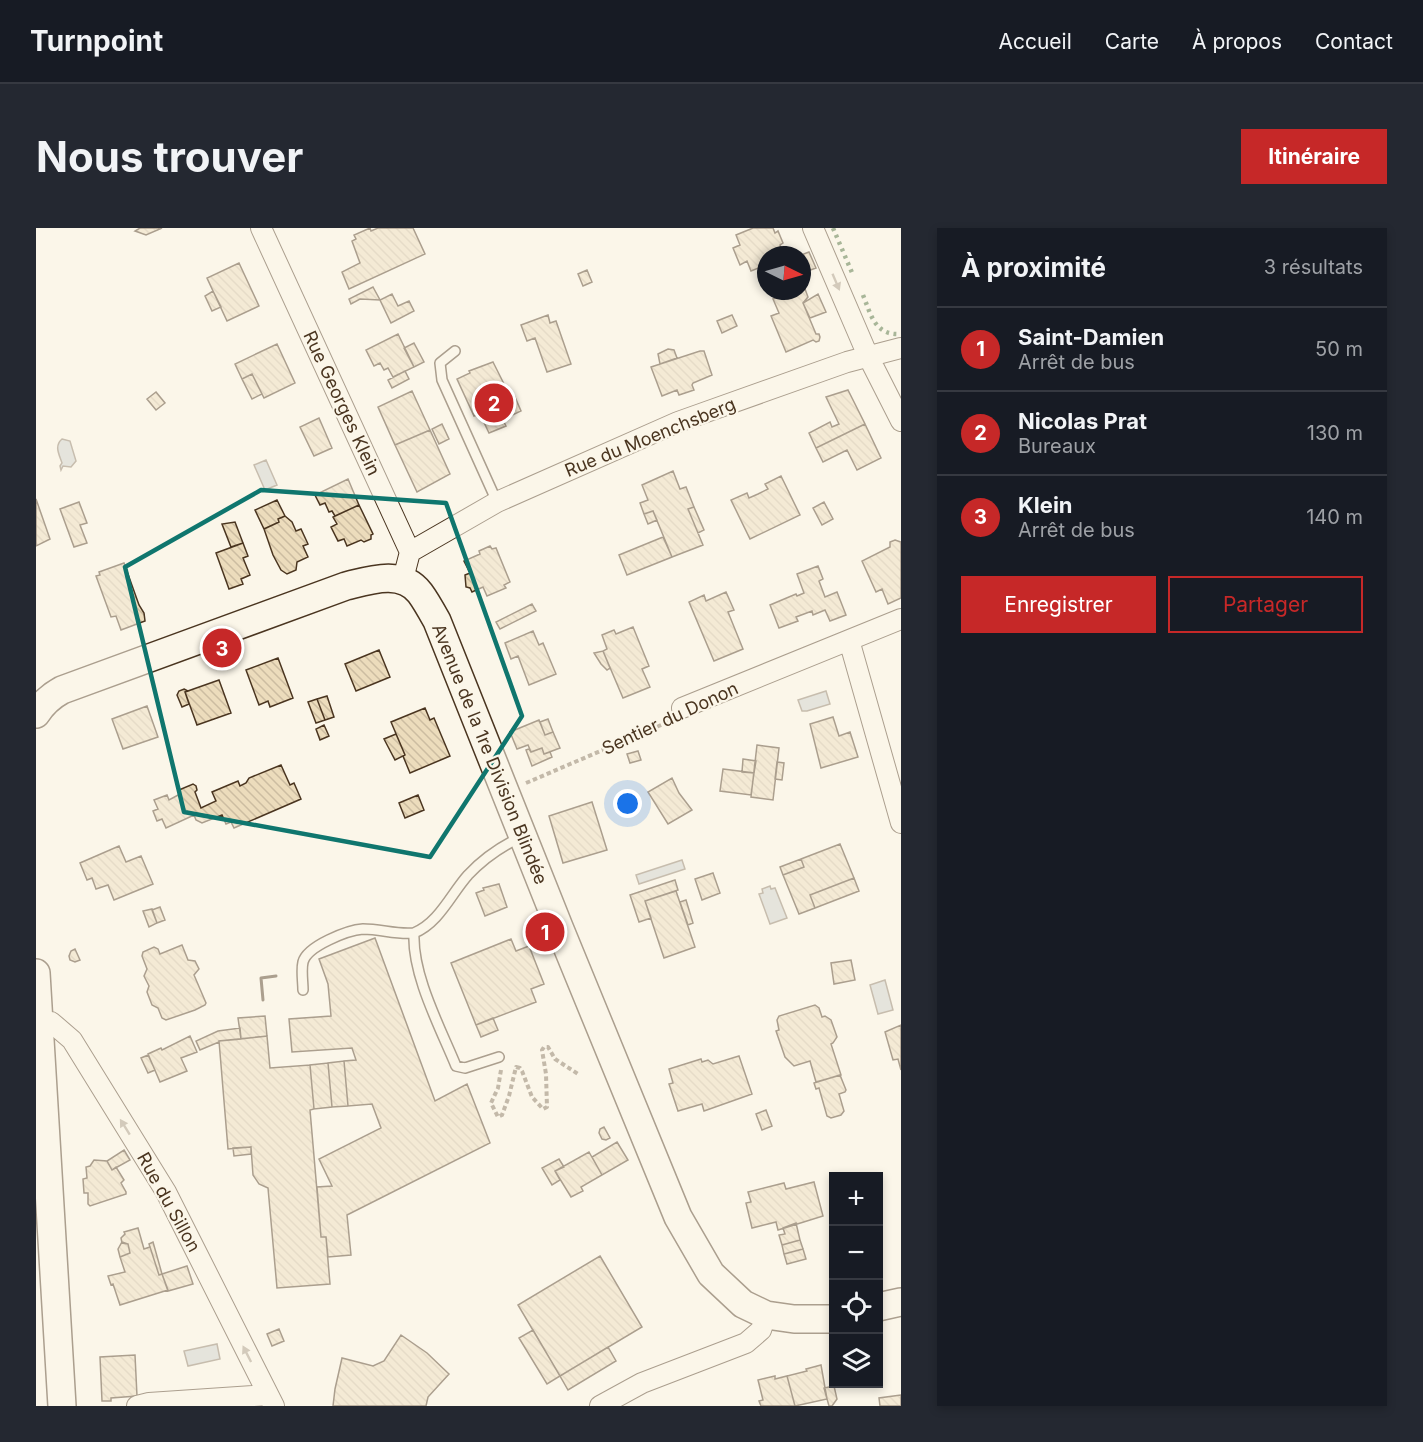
<!DOCTYPE html>
<html lang="fr">
<meta charset="utf-8">
<style>
body{margin:0;font-family:Inter,sans-serif;background:#242831;color:#f1f3f6}
.controls{position:absolute;right:18px;bottom:18px;display:grid;overflow:hidden;border-radius:0px;box-shadow:0 3px 9px #0003}
.controls button{width:54px;height:54px;display:grid;place-items:center;padding:0;border:0;border-bottom:2px solid #363941;background:#171b24;color:#f1f3f6;font:30px sans-serif}
.compass{position:absolute;left:721px;top:18px;width:54px;height:54px;border-radius:50%;background:#171b24;box-shadow:0 3px 9px #0003;rotate:95deg}
.you{position:absolute;left:592px;top:576px;width:21px;height:21px;margin:-15px;border:4px solid #fff;border-radius:50%;background:#1a73e8;box-shadow:0 0 0 9px #1a73e833}
.badge{display:grid;place-items:center;width:39px;height:39px;border-radius:50%;background:#c62828;color:#fff;font-size:20px;font-weight:700}
.pin{position:absolute;translate:-50% -50%;border:3px solid #fff;box-shadow:0 2px 6px #0006}
.list{margin:0;padding:0;list-style:none}
h2{display:flex;justify-content:space-between;align-items:center;height:78px;margin:0;padding:0 24px;font-size:26px}
h2 small{font-size:20px;font-weight:400;color:#9ea1a6}
.list li{display:grid;grid-template-columns:39px 1fr auto;gap:18px;align-items:center;box-sizing:border-box;height:84px;padding:0 24px;border-top:2px solid #363941}
.list b{display:block;font-size:22px;white-space:nowrap}
.list p{margin:0;font-size:20px;white-space:nowrap;color:#9ea1a6}
.list em{font-size:20px;font-style:normal;color:#9ea1a6}
.actions{display:flex;gap:12px;padding:18px 24px}
.actions a{flex:1;padding:14px 0;border:2px solid #c62828;border-radius:0px;text-align:center;font-size:21px;color:#c62828}
.actions .main{background:#c62828;color:#fff}
.icon{flex:none;width:33px;height:33px;fill:none;stroke:currentColor;stroke-width:2;stroke-linecap:round;stroke-linejoin:round}
.map{position:relative;flex:none;width:865px;height:1178px;overflow:hidden;border-radius:0px}
header{display:flex;align-items:center;gap:36px;box-sizing:border-box;height:84px;padding:0 30px;background:#171b24;border-bottom:2px solid #363941}
header strong{font-size:28px}
nav{display:flex;gap:33px;margin-inline-start:auto;font-size:21px}
.intro{display:flex;align-items:center;justify-content:space-between;box-sizing:border-box;height:144px;padding:0 36px}
h1{margin:0;font-size:42px}
.button{padding:15px 27px;border-radius:0px;background:#c62828;color:#fff;font-size:21px;font-weight:700}
main{display:flex;gap:36px;padding:0 36px}
aside{flex:1;background:#171b24;border-radius:0px;box-shadow:0 3px 9px #0003}
.map>svg:first-child{display:block}
</style>
<header>
<strong>Turnpoint</strong>
<nav><a>Accueil</a><a>Carte</a><a>À propos</a><a>Contact</a></nav>
</header>
<div class="intro"><h1>Nous trouver</h1><a class="button">Itinéraire</a></div>
<main>
<div class="map">
<svg width="865" height="1178" viewBox="0 0 865 1178">
<defs>
<pattern id="building-back-hatch" width="6" height="6" patternUnits="userSpaceOnUse" patternTransform="scale(1.5)"><rect width="6" height="6" fill="#ecdcbc"/><path d="M-1 5l2 2M0 0l6 6M5-1l2 2" fill="none" stroke="#ccbda1"/></pattern>
</defs>
<rect width="100%" height="100%" fill="#fbf6e9"/>
<path fill="#c9cecd" stroke="#887966" stroke-width="1.5" d="M26 211 34 213 40 233 35 239 27 238 25 242 24 238 26 235C23 226 18 218 26 211Z
M230 232 241 257 229 262 218 237Z
M790 463 794 476 771 483H766L762 472Z
M646 632 649 641 603 656 600 647Z
M734 658 735 661 739 660 751 690 734 696 723 666 727 665 726 661Z
M849 752 857 782 842 786 834 757Z
M181 1116 184 1131 152 1138 148 1123Z"/>
<path fill="url(#building-back-hatch)" stroke="#4a3520" stroke-width="1.5" d="M104 0H126L110 7 99 3Z
M334 0 335 3 342 0H377L389 26 313 61 306 44 324 35 316 13 320 11 318 7Z
M717 0H737L739 5 742 3 747 15 744 17 748 27H730V37L715 43 711 33 704 37 697 20 704 17 700 7Z
M773 24 780 40 766 45 765 27Z
M203 35 223 78 191 93 171 50Z
M551 42 556 54 547 58 542 46Z
M337 59 344 72 324 71 315 76 313 71Z
M766 59 769 61 772 69 767 75 780 106H783L784 109 783 113 780 114 777 112 750 124 735 88 743 85 737 71 755 63H766Z
M177 63 185 79 176 83 169 68Z
M356 66 362 78 373 73 378 83 355 95 344 72Z
M782 66 790 84 774 90 767 75Z
M512 87 514 95 520 93 535 136 511 144 499 110 491 113 485 97Z
M696 87 701 98 686 105 681 93Z
M362 106 378 139 357 149 352 140 348 142 344 135 338 138 330 122Z
M378 115 388 134 378 139 368 120Z
M241 116 259 155 228 170 216 146 206 151 199 136Z
M632 121 638 122 641 130 624 136 622 126Z
M664 123H668L676 147 657 155 656 157 658 162 643 167 641 162 626 168 615 139Z
M457 134 474 168 478 167 485 183 472 189 473 191 468 194 470 198 453 205 444 186 438 188 421 151 434 145 433 143Z
M369 143 373 151 356 160 352 152Z
M216 146 226 166 216 171 206 151Z
M812 162 829 196 780 220 773 205 794 194 796 199 803 196 790 169Z
M376 163 394 202 359 217 342 179Z
M120 164 129 175 120 182 111 171Z
M283 190 296 220 278 228 264 199Z
M406 196 413 211 403 216 396 201Z
M829 196 845 230 821 242 811 222 787 234 780 220Z
M394 202 414 246 381 264 359 217Z
M637 243 644 261 650 259 658 279 652 281 667 317 636 329 617 283 608 286 604 275 612 272 606 257Z
M745 248 764 287 714 311 695 272 711 265 713 270 722 266 732 261 729 256Z
M312 251 323 277 299 288 296 283 293 284 289 275 284 277 279 267Z
M0 271 14 311 0 318Z
M241 272 249 288 242 291 243 294 228 301 219 282Z
M43 274 51 295 44 297 51 315 38 319 24 281Z
M788 274 797 291 786 297 777 280Z
M323 277 337 306 335 307V311L328 314 325 312 311 318 308 311 302 313 295 299 301 296 297 289Z
M658 279 668 302 662 305 652 281Z
M617 283 621 292 612 296 608 286Z
M249 288 256 294 260 303 265 301 272 316 267 318 272 329 261 334 260 342 251 346 245 342 237 327 228 301 243 294 242 291Z
M199 294 207 315 195 319 186 296Z
M627 309 636 329 591 347 583 327Z
M859 312 865 314V370L852 376 846 361 840 364 826 333 854 319V314Z
M207 315 212 328 207 330 214 347 205 351 207 356 193 361 180 325Z
M454 318 456 321 460 320 474 354 468 357 470 360 451 368 447 359 436 364 434 360 430 359 429 347 434 345 428 333 444 326 443 323Z
M88 335 103 377 108 385 109 393 85 402 80 388 75 389 60 348 64 347 63 344Z
M782 338 787 351 783 353 789 369 801 364 810 387 794 393 789 382 777 387 776 383 760 389 762 393 743 400 734 377 760 366 761 368 768 365 761 346Z
M690 364 698 382 692 384 707 421 678 433 653 374 668 367 670 373Z
M496 376 500 383 464 401 460 394Z
M597 399 613 438 606 441 614 459 587 470 567 423 571 421 566 407 578 402 580 406Z
M497 403 503 417 507 415 520 446 493 457 482 428 475 431 469 415Z
M343 422 354 449 320 463 309 436Z
M567 423 574 440 571 442 565 436 558 425Z
M242 430 257 470 234 479 232 473 223 477 210 442Z
M183 452 195 485 161 497 149 464Z
M148 461 152 463 149 464 153 476 146 479 141 467 143 463Z
M291 468 298 489 289 492 281 471Z
M281 471 289 492 280 495 272 474Z
M111 478 122 509 87 521 76 491Z
M389 480 394 492 398 490 414 528 374 545 367 528 369 527 355 494Z
M797 489 803 508 814 504 822 529 785 540 774 496Z
M512 491 517 504 509 507 504 494Z
M503 492 509 507 517 504 524 520 508 526 506 520 495 524 492 517 481 521 474 504Z
M288 497 293 508 284 512 280 501Z
M360 506 369 527 359 532 348 511Z
M721 517 743 520 737 572 715 569Z
M506 520 508 526 514 524 516 529 496 538 490 522 493 521 495 524Z
M602 523 605 532 594 535 591 526Z
M707 531 720 533 718 545 706 544Z
M741 534 748 535 746 552 739 551Z
M245 537 254 557 258 555 265 571 198 600 195 594 190 596 186 587 166 595 160 592 158 587 130 600 126 591 121 593 117 583 122 581 118 572 131 567 133 572 144 566 143 562 157 556 160 558 161 562 159 564 165 580 180 573 176 564 202 553 204 558 210 555 213 550Z
M687 541 718 545 715 567 684 563Z
M636 550 643 565 656 582 632 596 612 564Z
M382 567 388 582 369 590 363 575Z
M556 574 571 622 527 635 513 588Z
M804 616 818 650 774 667 779 680 763 686 747 647 768 639 765 631Z
M83 618 90 634 105 628 117 656 78 672 72 657 60 661 56 650 51 652 44 635Z
M765 631 768 639 747 647 744 639Z
M677 645 684 665 666 672 659 651Z
M818 650 823 663 779 680 774 667Z
M639 652 642 662 609 673 615 690 603 694 594 667Z
M463 656 471 679 449 688 440 665 448 662 447 660Z
M640 663 659 719 628 730 609 673Z
M650 672 657 695 652 697 644 674Z
M124 679 129 692 121 695 116 682Z
M116 681 121 695 113 699 107 683Z
M339 710 399 873 431 856 454 915 311 987 315 1027 292 1029 290 1009H285L281 959 296 958 283 931 345 900 336 876 312 878 308 833 320 832 316 820 256 824 253 791 295 788 292 756 283 731Z
M475 711 480 723 493 718 508 756 495 761 500 774 440 797 415 735Z
M146 717 152 732 159 733 163 741 158 747 170 775 169 777 159 782 130 792 126 790 122 780 116 777 111 764 113 758 108 748 111 741 106 728 107 724 118 719 122 721 124 726Z
M39 721 44 732 39 734 34 732 33 728 35 723Z
M815 732 819 752 798 756 795 735Z
M779 777 783 780 786 789 789 788 795 792 801 809 797 815 795 816 805 847 780 854 774 833 758 838 749 829 740 803 743 802 741 792 743 788Z
M229 788 231 808 205 811 202 790Z
M457 790 462 802 445 809 440 797Z
M865 797V842L862 831 857 832 849 804Z
M204 800 205 811 183 813V814L164 822 160 813 182 803Z
M154 808 161 824 145 830 151 843 124 854 112 826 125 820 126 822Z
M231 808 234 840 274 837 278 881 274 882 285 1009H290L294 1056 241 1060 232 960 223 956 217 947 215 919 192 921 183 813Z
M112 827 119 842 112 845 105 830Z
M703 828 716 866 668 883 666 876 642 883 633 856 637 855 633 841 665 831 666 834 672 832 677 836Z
M308 833 312 878 296 879 292 835Z
M292 835 296 879 278 881 274 837Z
M804 847 810 862 809 864 803 866 808 883 805 887 795 890 791 888 783 860 780 861 778 855Z
M730 882 736 898 726 902 720 886Z
M568 899 574 910 570 912 566 911 563 905 564 901Z
M581 914 592 932 566 947 556 929Z
M215 919V926L198 928 197 920Z
M88 922 94 932 76 942 71 933Z
M553 924 566 947 545 959 547 963 535 969 519 943Z
M523 931 528 939 519 943 524 952 516 957 506 940Z
M58 932 71 933 76 942 80 939 88 952 85 955 90 964V966L54 978 52 976V965H48L47 951 51 950 50 939 54 938Z
M778 954 787 988 742 1002 740 994 716 1000 710 975 715 974 712 964 748 955 750 961Z
M760 995 764 1012 746 1017 743 1007 749 1006 747 1000Z
M102 1000 108 1021 114 1019 123 1047 126 1046 132 1062 84 1077 77 1056 75 1057 72 1048 89 1044 84 1029 94 1025 92 1016 86 1015 85 1010 89 1006 88 1004Z
M764 1012 767 1021 748 1026 746 1017Z
M86 1014 92 1016 94 1025 84 1029 82 1021Z
M117 1014 126 1046 123 1047 113 1016Z
M767 1021 770 1031 751 1036 748 1026Z
M564 1028 606 1099 524 1148 482 1077Z
M151 1038 157 1056 132 1063 126 1046Z
M243 1101 248 1113 236 1118 231 1106Z
M497 1102 524 1148 511 1156 483 1110Z
M365 1107 391 1125 413 1146 392 1169 390 1178H297L299 1161 306 1130 337 1138 348 1133Z
M572 1119 580 1133 532 1162 524 1148Z
M99 1127 101 1168 75 1170V1173H66L64 1129Z
M785 1137 791 1171 759 1178 751 1148 771 1143 770 1141Z
M739 1148V1151L751 1148 759 1178H725L723 1173 727 1172 722 1152Z
M798 1158 801 1171 796 1178H793L788 1160Z
M865 1167V1178H844L843 1170Z"/>
<g fill="none" stroke-linecap="round" stroke-linejoin="round">
<defs>
<path id="service" d="M419 123 404 135 406 152 461 274
M267 762C267 754 265 742 267 734 271 718 312 702 327 701 345 701 361 707 378 705
M463 829 429 840 420 838C404 799 376 747 378 705 403 695 415 666 432 647 447 631 466 618 485 609"/>
<path id="minor" d="M225 0 374 324 367 351
M777 0 832 128 865 193
M374 324 461 274 642 194 811 134 865 120
M813 412 865 595
M646 480 865 391
M2 795 15 794 36 812 130 964 238 1178
M101 1178 113 1175 232 1167
M564 1178 606 1155 710 1115 725 1102 730 1087"/>
<path id="secondary" d="M0 486C7 475 15 468 26 462L310 358C334 352 366 341 384 365 390 373 396 384 401 393L523 699 642 989 675 1046 707 1076 730 1087 758 1091H798
M0 745 26 1178
M842 1079 865 1074"/>
</defs>
<use href="#service" stroke="#4a3520" stroke-width="12"/>
<use href="#minor" stroke="#4a3520" stroke-width="22"/>
<use href="#secondary" stroke="#4a3520" stroke-width="30"/>
<path stroke="#7f6f5c" stroke-width="4" stroke-dasharray="4.5 3" stroke-linecap="butt" d="M490 555 632 494
M465 842 462 860 455 875 462 889 466 887 473 868 480 839 484 840 486 843 496 869 507 881 511 879 510 846 506 822 508 819H512L519 831 542 846"/>
<use href="#service" stroke="#fbf6e9" stroke-width="9"/>
<use href="#minor" stroke="#fbf6e9" stroke-width="20"/>
<use href="#secondary" stroke="#fbf6e9" stroke-width="27"/>
<path stroke="#436837" stroke-width="4.5" stroke-dasharray="3 4.5" stroke-linecap="butt" d="M797 0 817 47
M827 67C835 87 839 108 865 106"/>
<path stroke="#4a3520" stroke-width="3" d="M227 772 225 750 240 748"/>
</g>
<defs><path id="oneway-solid" d="M-6-.8H1V-3.2L6.5 0L1 3.2V.8H-6Z" transform="scale(1.5)"/></defs>
<g fill="#a29684">
<use href="#oneway-solid" transform="translate(800 54) rotate(67)"/>
<use href="#oneway-solid" transform="translate(89 899) rotate(-122)"/>
<use href="#oneway-solid" transform="translate(211 1126) rotate(-117)"/>
</g>
<path d="M0 0H865V1178H0ZM225 262 410 275 486 488 394 629 148 584 89 339Z" fill="#fbf6e9" fill-opacity=".55" fill-rule="evenodd"/>
<path fill="none" stroke="#0f766e" stroke-width="4.5" stroke-linejoin="round" d="M225 262 410 275 486 488 394 629 148 584 89 339Z"/>
<g text-anchor="middle" dominant-baseline="central" stroke-width="4.5" stroke-linejoin="round" paint-order="stroke">
<g font-size="18" fill="#4a3520" stroke="#fbf6e9">
<text transform="translate(306 175) rotate(65)">Rue Georges Klein</text>
<text transform="translate(614 209) rotate(-22)">Rue du Moenchsberg</text>
<text transform="translate(634 490) rotate(-25)">Sentier du Donon</text>
<text transform="translate(454 526) rotate(68)">Avenue de la 1re Division Blindée</text>
<text transform="translate(133 974) rotate(61)">Rue du Sillon</text>
</g>
</g>
</svg>
<div class="controls">
<button>+</button>
<button>−</button>
<button><svg class="icon" aria-label="locate" viewBox="0 0 24 24"><circle cx="12" cy="12" r="6"/><path d="M12 2v4M12 18v4M2 12h4M18 12h4"/></svg></button>
<button><svg class="icon" aria-label="layers" viewBox="0 0 24 24"><path d="M12 4l9 5-9 5-9-5zM3 14l9 5 9-5"/></svg></button>
</div>
<svg class="compass" viewBox="-18 -18 36 36"><path d="M0-13l5 13h-10z" fill="#e53935"/><path d="M0 13l5-13h-10z" fill="#9ea1a6"/></svg>
<div class="you"></div>
<div class="pin badge" style="left:509px;top:704px">1</div>
<div class="pin badge" style="left:458px;top:175px">2</div>
<div class="pin badge" style="left:186px;top:420px">3</div>
</div>
<aside>
<h2>À proximité<small>3 résultats</small></h2>
<ul class="list">
<li><span class="badge">1</span><div><b>Saint-Damien</b><p>Arrêt de bus</p></div><em>50 m</em></li>
<li><span class="badge">2</span><div><b>Nicolas Prat</b><p>Bureaux</p></div><em>130 m</em></li>
<li><span class="badge">3</span><div><b>Klein</b><p>Arrêt de bus</p></div><em>140 m</em></li>
</ul>
<div class="actions"><a class="main">Enregistrer</a><a>Partager</a></div>
</aside>
</main>
